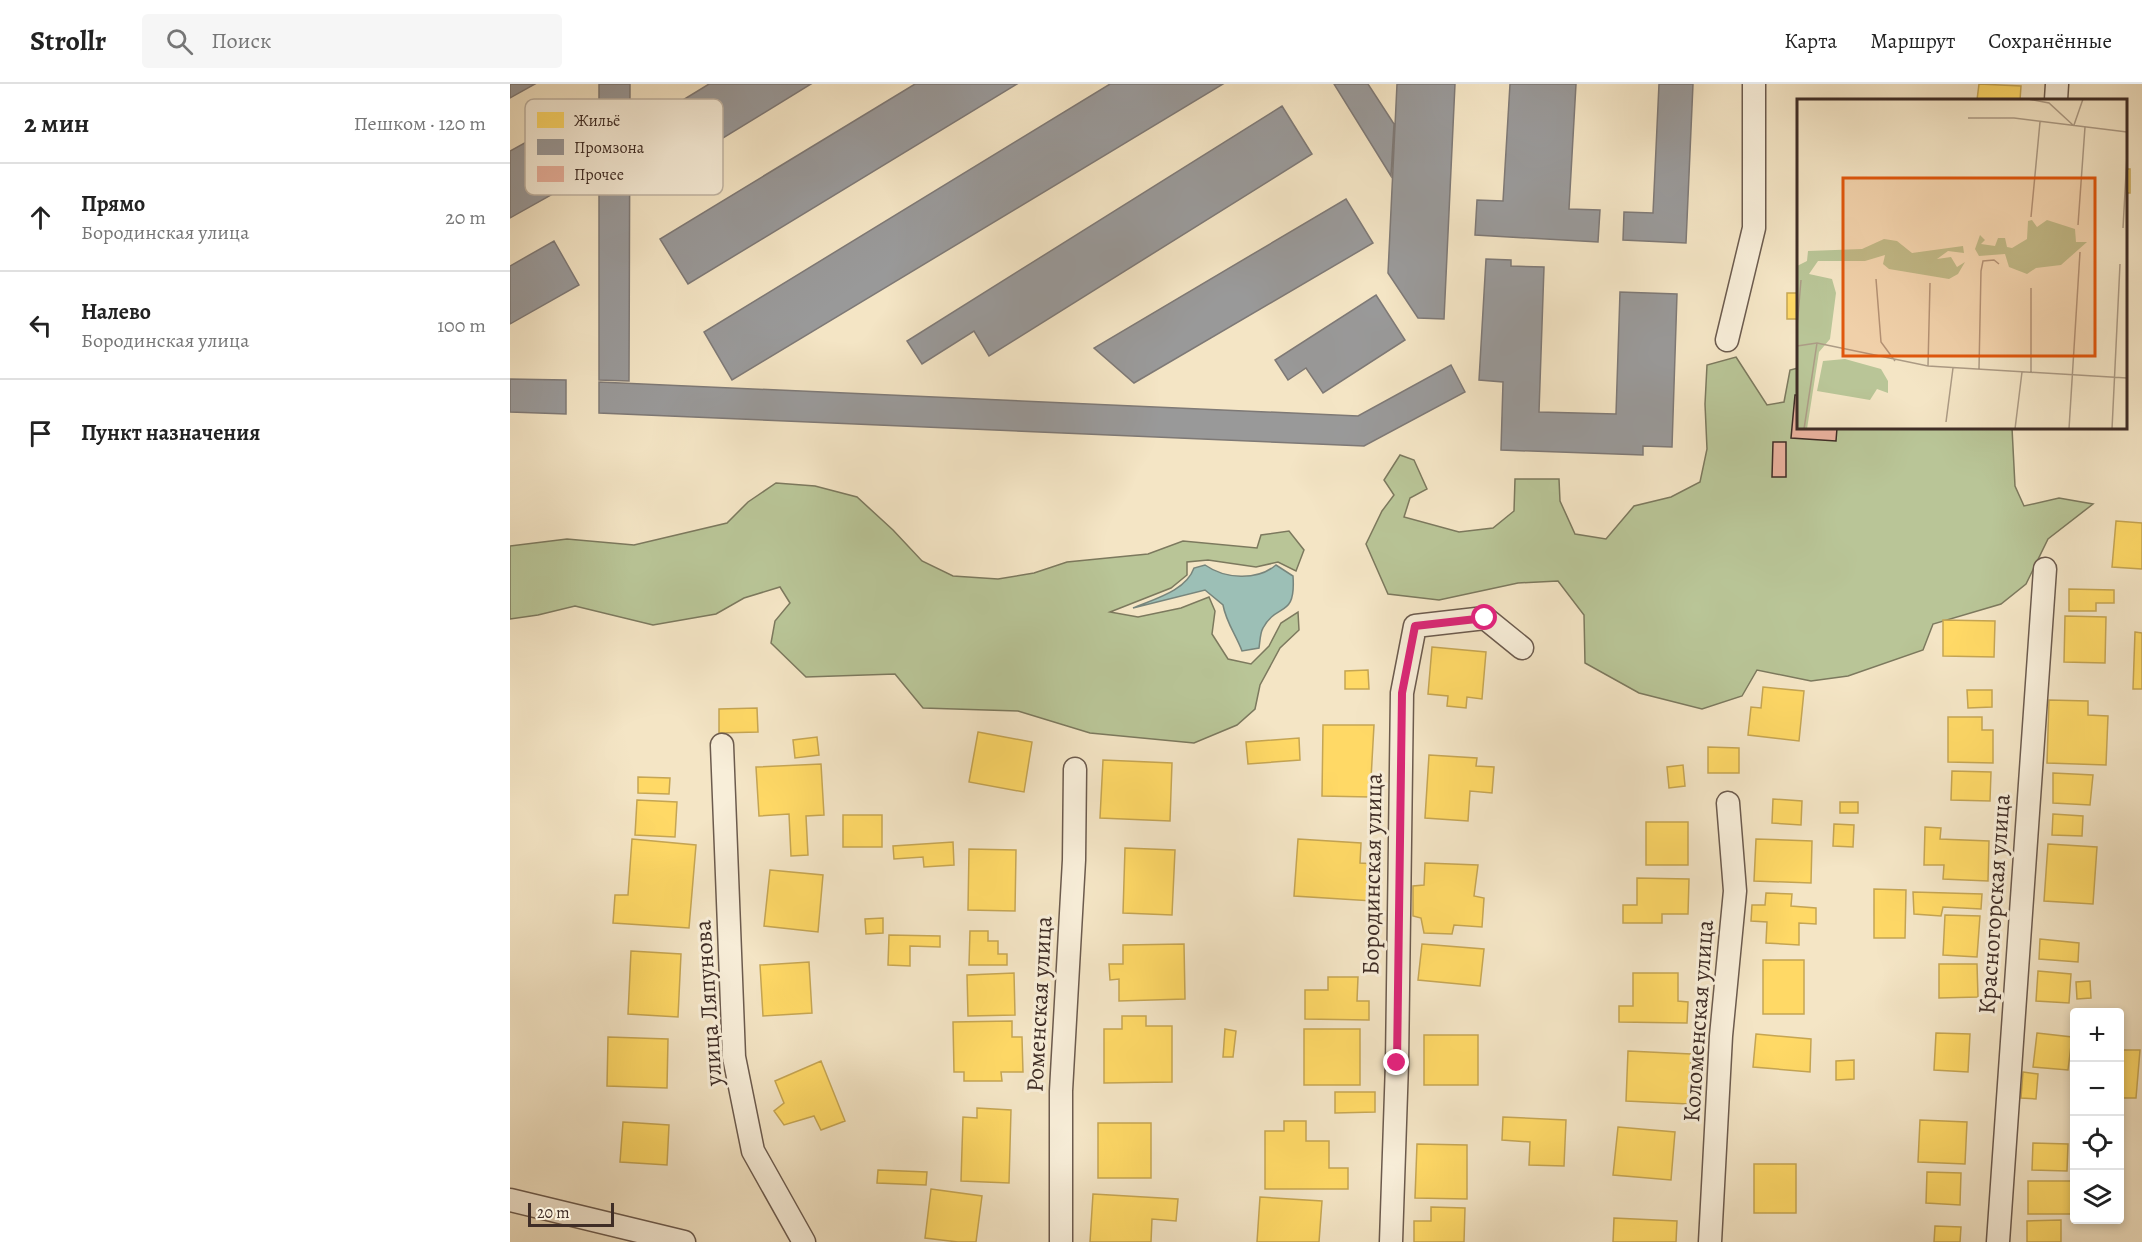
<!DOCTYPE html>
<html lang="ru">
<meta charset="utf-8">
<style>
body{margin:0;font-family:Alegreya,serif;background:#f6f6f6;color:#222}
.controls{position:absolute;right:18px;bottom:18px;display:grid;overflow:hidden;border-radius:6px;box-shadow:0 3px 9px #0003}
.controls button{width:54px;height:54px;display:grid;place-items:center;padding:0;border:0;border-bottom:2px solid #e0e0e0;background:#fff;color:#222;font:30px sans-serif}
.scale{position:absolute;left:18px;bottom:15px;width:86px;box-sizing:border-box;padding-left:6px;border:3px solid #3f2d26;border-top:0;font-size:16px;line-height:21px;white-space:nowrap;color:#3f2d26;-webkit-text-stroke:4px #f8eed9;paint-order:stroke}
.stop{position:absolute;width:18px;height:18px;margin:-14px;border:4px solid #db2777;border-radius:50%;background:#fff}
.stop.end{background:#db2777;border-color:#fff;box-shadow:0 2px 6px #0008}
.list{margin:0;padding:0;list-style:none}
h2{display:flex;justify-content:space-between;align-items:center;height:78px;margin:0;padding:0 24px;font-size:26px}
h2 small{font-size:20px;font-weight:400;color:#767676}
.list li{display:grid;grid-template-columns:39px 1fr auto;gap:18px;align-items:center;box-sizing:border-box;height:108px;padding:0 24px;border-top:2px solid #e0e0e0}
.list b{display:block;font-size:22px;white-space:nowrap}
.list p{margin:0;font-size:20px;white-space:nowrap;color:#767676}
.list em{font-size:20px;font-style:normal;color:#767676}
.icon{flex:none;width:33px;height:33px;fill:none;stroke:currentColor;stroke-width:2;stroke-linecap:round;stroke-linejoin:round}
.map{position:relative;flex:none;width:1632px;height:1158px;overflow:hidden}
header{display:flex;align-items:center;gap:36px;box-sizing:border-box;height:84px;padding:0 30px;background:#fff;border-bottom:2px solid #e0e0e0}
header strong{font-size:28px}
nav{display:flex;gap:33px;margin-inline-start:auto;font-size:21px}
.search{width:420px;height:54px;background:#f6f6f6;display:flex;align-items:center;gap:15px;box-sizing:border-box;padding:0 21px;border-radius:6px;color:#767676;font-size:22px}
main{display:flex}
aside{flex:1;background:#fff}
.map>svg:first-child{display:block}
</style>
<header>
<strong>Strollr</strong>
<div class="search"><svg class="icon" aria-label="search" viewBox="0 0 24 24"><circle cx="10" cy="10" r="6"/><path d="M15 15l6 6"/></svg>Поиск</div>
<nav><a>Карта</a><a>Маршрут</a><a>Сохранённые</a></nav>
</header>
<main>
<aside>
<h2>2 мин<small>Пешком · 120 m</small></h2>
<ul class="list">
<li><svg class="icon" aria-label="ahead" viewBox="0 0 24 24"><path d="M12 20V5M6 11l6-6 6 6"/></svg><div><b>Прямо</b><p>Бородинская улица</p></div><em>20 m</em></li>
<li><svg class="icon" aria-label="left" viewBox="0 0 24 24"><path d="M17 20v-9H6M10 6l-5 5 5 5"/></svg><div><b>Налево</b><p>Бородинская улица</p></div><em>100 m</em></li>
<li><svg class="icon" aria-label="arrive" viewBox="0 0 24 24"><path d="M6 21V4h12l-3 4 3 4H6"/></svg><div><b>Пункт назначения</b></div></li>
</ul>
</aside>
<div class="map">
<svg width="1632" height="1158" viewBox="0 0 1632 1158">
<rect width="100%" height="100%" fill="#f4e5c5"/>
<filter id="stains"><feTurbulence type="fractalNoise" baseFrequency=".00333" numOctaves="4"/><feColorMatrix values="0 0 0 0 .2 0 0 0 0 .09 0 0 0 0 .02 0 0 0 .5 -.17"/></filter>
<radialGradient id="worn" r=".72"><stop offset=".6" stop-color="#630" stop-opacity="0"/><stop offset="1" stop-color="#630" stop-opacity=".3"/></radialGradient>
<path fill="#b9c597" stroke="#7c795e" stroke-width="1.5" d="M1226 273 1257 321 1274 318 1280 286 1288 284V344H1502L1505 402 1514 422 1549 414 1583 420 1538 455 1516 500 1491 520 1423 540 1413 566 1338 592 1301 597 1247 586 1232 612 1192 625 1129 609 1075 579 1074 531 1048 497 1008 499 929 516 878 510 856 460 872 427 884 411 874 396 890 371 904 376 917 405 900 414 894 433 949 448 983 444 1004 427 1005 395H1049L1050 417 1065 450 1096 455 1124 422 1161 413 1190 398 1197 365 1195 320 1197 281Z
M266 399 305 402 347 413 383 446 412 477 443 492 488 495 524 489 557 478 638 470 673 457 747 464 751 451 779 447 794 466 786 487 768 478 746 483 698 476 677 478V491L661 504 600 528 628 533 671 524 699 513 705 527 702 550 718 575 741 580 759 562 771 539 788 528 789 546 770 564 750 601 745 625 727 641 684 659 580 649 508 627 413 624 385 590 296 593 261 559 265 537 280 519 270 503 234 514 206 530 143 541 65 522 28 531 0 535V462L57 455 124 461 217 439 238 418Z"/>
<path fill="#9cbfb6" stroke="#77857c" stroke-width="1.5" d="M695 481C715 495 747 497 766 481L783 492C786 535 767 518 753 544 750 549 750 558 749 564L732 567C726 551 716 538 713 521L695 506 623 524C644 515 676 507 684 484Z"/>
<path fill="#ffd966" stroke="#c5a553" stroke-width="1.5" d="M1469 0 1511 2 1510 16H1467Z
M1616 85H1620V109H1616Z
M1277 209H1288V253V235H1277Z
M1606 437 1632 439V485L1602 483Z
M1559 505 1604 506V519H1586V527H1559Z
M1555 532 1596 533 1595 579 1554 578Z
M1433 536 1485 537 1484 573 1433 572Z
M1625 548 1632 549V605H1623Z
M922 563 976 568 972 615 957 613 956 624 937 622 938 612 918 610Z
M858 586 859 605H835V587Z
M1253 603 1294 607 1289 657 1238 651 1241 623 1251 624Z
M1457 606H1482V623L1458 624Z
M1539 616 1578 617V631L1598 632 1596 681 1537 679Z
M247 624 248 648 209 649V625Z
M1438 633H1472V646H1483V679L1438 678Z
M813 641H864L860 713 812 712Z
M468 648 522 658 514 708 459 698Z
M307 653 309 671 285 674 283 656Z
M789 654 790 676 738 680 736 658Z
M1198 663 1229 664V689H1198Z
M919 671 967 674 966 682 984 683 982 709 960 707 958 737 915 734Z
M593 676 662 679 660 737 590 734Z
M311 680 314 731 296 732 298 771 281 772 279 730 249 732 246 683Z
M1173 681 1175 702 1159 704 1157 683Z
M1442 687 1481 688 1480 717 1441 716Z
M1543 689 1583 691 1580 721 1543 719Z
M128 693 160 694 159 710 128 709Z
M1263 715 1292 717 1291 741 1262 739Z
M127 716 167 718 165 753 125 751Z
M1330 718H1348V729H1330Z
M1543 730 1573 732 1572 752 1542 751Z
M333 731H372V763H333Z
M1136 738H1178V781H1136Z
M1324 740 1344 741 1343 763 1323 762Z
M1415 743 1431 744 1430 755 1479 757 1478 797 1433 795 1434 781H1414Z
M122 755 186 761 179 844 103 839 105 811H118Z
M788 755 851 759 850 779 866 780 863 817 784 812Z
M1246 755 1302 757 1301 799 1244 797Z
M443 758 444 781 414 783 413 773 384 775 383 762Z
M1538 760 1587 763 1583 820 1534 817Z
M615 764 665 766 662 831 613 829Z
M459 765 506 766 505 827 458 826Z
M915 779 968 781 964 812 974 814 972 843 944 841 942 850 914 849 911 834 903 832V802L914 801Z
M260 786 313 791 308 848 254 842Z
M1127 794 1179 795 1178 830H1152V839H1113V821H1127Z
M1364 805 1396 806 1395 854H1364Z
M1403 808 1472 810 1471 825 1433 823 1431 832 1404 830Z
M1256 809 1282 810 1281 822 1306 824V840L1289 839V861L1256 859 1257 838 1241 837 1242 821H1255Z
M1435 831 1470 832 1467 873 1433 871Z
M373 834V849L356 850 355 835Z
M460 847H478V857H488V870H497V881H459Z
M379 851 430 852V863L400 862V882L378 881Z
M1530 855 1569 859 1568 878 1529 875Z
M674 860 675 915 609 917V895L600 896 599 880H613V861Z
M912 860 974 865 970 902 908 896Z
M121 867 171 870 168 933 118 930Z
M1253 876H1294V930H1253Z
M299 878 302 929 253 932 250 881Z
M1429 880H1467L1468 913 1429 914Z
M1528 887 1561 890 1559 919 1526 917Z
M504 889 505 931 458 932 457 891Z
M1123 889H1168V917L1178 918 1177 939 1109 938V922H1123Z
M818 893H848L847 917H859V936L795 935V906H818Z
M1580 897 1581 914 1567 915 1566 898Z
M612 932H636V942H662V998L594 999V945H612Z
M502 937V953H512L513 988H491L492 997H454V988H444L443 938Z
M715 945 726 947 723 973H713Z
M794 945H850V1001H794Z
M1426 949 1460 950 1458 988 1424 986Z
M1527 949 1562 953 1558 986 1523 983Z
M1246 950 1301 955 1300 988 1243 983Z
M914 951H968V1001H914Z
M98 953 158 955 157 1004 97 1002Z
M1610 966H1630L1626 1014H1610Z
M1118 967 1181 970 1179 1020 1116 1017Z
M1344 976V995L1326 996V977Z
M311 977 335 1037 311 1046 304 1032 274 1041 264 1027 274 1019 265 997Z
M1513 988 1528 990 1526 1015 1511 1014Z
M825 1008H865V1028L825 1029Z
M467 1024 501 1026 499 1099 451 1097 453 1033 467 1034Z
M993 1033 1056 1036 1054 1082 1019 1081 1020 1058 992 1056Z
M1410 1036 1457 1038 1455 1080 1408 1078Z
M774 1037H796V1057H819V1084H838V1105H755V1047H774Z
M113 1038 159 1041 157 1081 110 1078Z
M588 1039H641V1094H588Z
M1108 1043 1165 1048 1161 1096 1103 1091Z
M1523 1059 1558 1060 1557 1087 1522 1086Z
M907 1060 957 1061V1115L905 1114Z
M1244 1080H1286V1129H1244Z
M368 1086 417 1088 416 1101 367 1099Z
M1417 1088 1451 1089 1450 1121 1416 1119Z
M1518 1097H1564V1130H1518Z
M421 1105 472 1112 466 1158H448L415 1154Z
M583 1110 668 1115 666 1137 642 1135 641 1158H580Z
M750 1113 812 1117 809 1158H747Z
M921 1123 955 1124 954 1158H904V1137H921Z
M1104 1134 1167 1137 1166 1158H1103Z
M1551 1136V1158H1517V1137Z
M1425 1142 1451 1143 1450 1158H1424Z"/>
<path fill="#999" stroke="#7e7976" stroke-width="1.5" d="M0 0H25L0 14Z
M89 0H120L119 297 89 296Z
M199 0H301L151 92 150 30Z
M405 0H507L178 200 150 155Z
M600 0H713L222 296 194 248Z
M824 0H858L884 40 881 92Z
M887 0H945L934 235 908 234 878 189Z
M1000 0H1066L1059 125 1090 126 1088 158 965 151 967 116 993 117Z
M1149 0H1183L1176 159 1113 156 1114 128 1143 129Z
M772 22 802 70 479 272 464 247 412 280 397 257Z
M38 46 66 97 0 134V67Z
M836 115 863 159 624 299 584 264Z
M44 157 69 201 0 240V182Z
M976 175 1001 176V182L1034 183 1029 328 1106 330 1110 208 1167 210 1162 363 1133 362V371L991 366 993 298 969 296Z
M866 211 895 256 813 309 796 284 778 296 765 276Z
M941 281 955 308 854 362 89 329V298L848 332Z
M0 295 56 296V330L0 328Z"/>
<path fill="#e9b19d" stroke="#3f2d26" stroke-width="1.5" d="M1285 311H1288V344H1327L1326 357 1281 354Z
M1263 358H1276V393H1262Z"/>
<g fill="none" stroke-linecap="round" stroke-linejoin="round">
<defs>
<path id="street" d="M1546 16 1547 0
M1217 256 1244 144V0
M212 661 224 973 243 1067 294 1158
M0 1116 174 1158
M551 1158V1007L564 776 565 685
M881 1158 887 979 892 609 905 542 975 534 1012 564
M1200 1158 1211 952 1225 807 1218 719
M1488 1158 1535 485"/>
</defs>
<use href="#street" stroke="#6c5b4e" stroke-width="25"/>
<use href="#street" stroke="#f8eed9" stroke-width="22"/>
</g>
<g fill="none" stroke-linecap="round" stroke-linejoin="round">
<path stroke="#db2777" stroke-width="8" d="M887 979 892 609 905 542 975 534"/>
</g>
<g text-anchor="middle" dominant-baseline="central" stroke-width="6" stroke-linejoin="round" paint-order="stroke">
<g font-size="24" fill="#3f2d26" stroke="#f8eed9">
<text transform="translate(862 790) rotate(-89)">Бородинская улица</text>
<text transform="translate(1484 820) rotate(-86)">Красногорская улица</text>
<text transform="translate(198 919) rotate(-94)">улица Ляпунова</text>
<text transform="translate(529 920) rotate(-87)">Роменская улица</text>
<text transform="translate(1188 937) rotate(-86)">Коломенская улица</text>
</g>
</g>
<g transform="translate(1287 15)">
<rect width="330" height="330" fill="#f4e5c5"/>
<path d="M235 121 240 128 250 121 278 130 279 143H290L264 166 239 169 230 175 212 168 208 155 182 157 178 150 183 136 188 141 184 145 198 147 201 139H208L210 148 215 149 230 140 231 122ZM87 140 100 142 115 154 166 147 167 154 151 152 140 160 154 158 160 168 168 163 161 175 152 180 92 170 86 165 88 156 68 162H21L12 175 35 180 39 194 33 240 22 253 10 330H0V167L10 162 11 152 65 150ZM48 260 84 270 91 282V294L80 290 73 301 20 292 26 262Z" fill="#b9c597"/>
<path fill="none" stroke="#ac9b85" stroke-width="1.5" d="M231 0 252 4 277 27M171 19H217L330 33M277 26 286 0M234 118 243 23M281 126 288 28M326 129 330 57M79 180 84 243 98 262M234 189V274M0 228 4 181M0 247 20 244 131 267 330 279M131 267 133 184M182 270 184 172 186 162 197 161 202 165M149 323 156 269M7 330 20 244M218 330 225 273M272 330 283 153M315 330 323 165"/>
<path fill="#e0570d" fill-opacity="0.15" stroke="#e0570d" stroke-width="3" d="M46 79H298V257H46Z"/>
<rect width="330" height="330" fill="none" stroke="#3f2d26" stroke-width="3"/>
</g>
<rect x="15" y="15" width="198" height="96" rx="9" fill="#f8eed9" stroke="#c0b4a3" stroke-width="1.5"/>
<rect x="27" y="28" width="27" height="16" fill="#ffd966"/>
<rect x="27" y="55" width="27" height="16" fill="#999"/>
<rect x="27" y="82" width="27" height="16" fill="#e9b19d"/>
<g font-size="16" fill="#3f2d26">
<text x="64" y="42">Жильё</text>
<text x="64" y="69">Промзона</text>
<text x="64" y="96">Прочее</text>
</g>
<rect width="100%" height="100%" filter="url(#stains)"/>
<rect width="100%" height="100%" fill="url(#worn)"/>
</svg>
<div class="controls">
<button>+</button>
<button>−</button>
<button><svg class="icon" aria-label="locate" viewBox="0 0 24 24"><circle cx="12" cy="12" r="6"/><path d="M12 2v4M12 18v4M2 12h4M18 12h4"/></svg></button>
<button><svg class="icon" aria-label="layers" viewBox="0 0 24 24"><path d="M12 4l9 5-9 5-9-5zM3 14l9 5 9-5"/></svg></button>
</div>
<div class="scale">20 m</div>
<div class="stop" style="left:975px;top:534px"></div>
<div class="stop end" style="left:887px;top:979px"></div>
</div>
</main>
